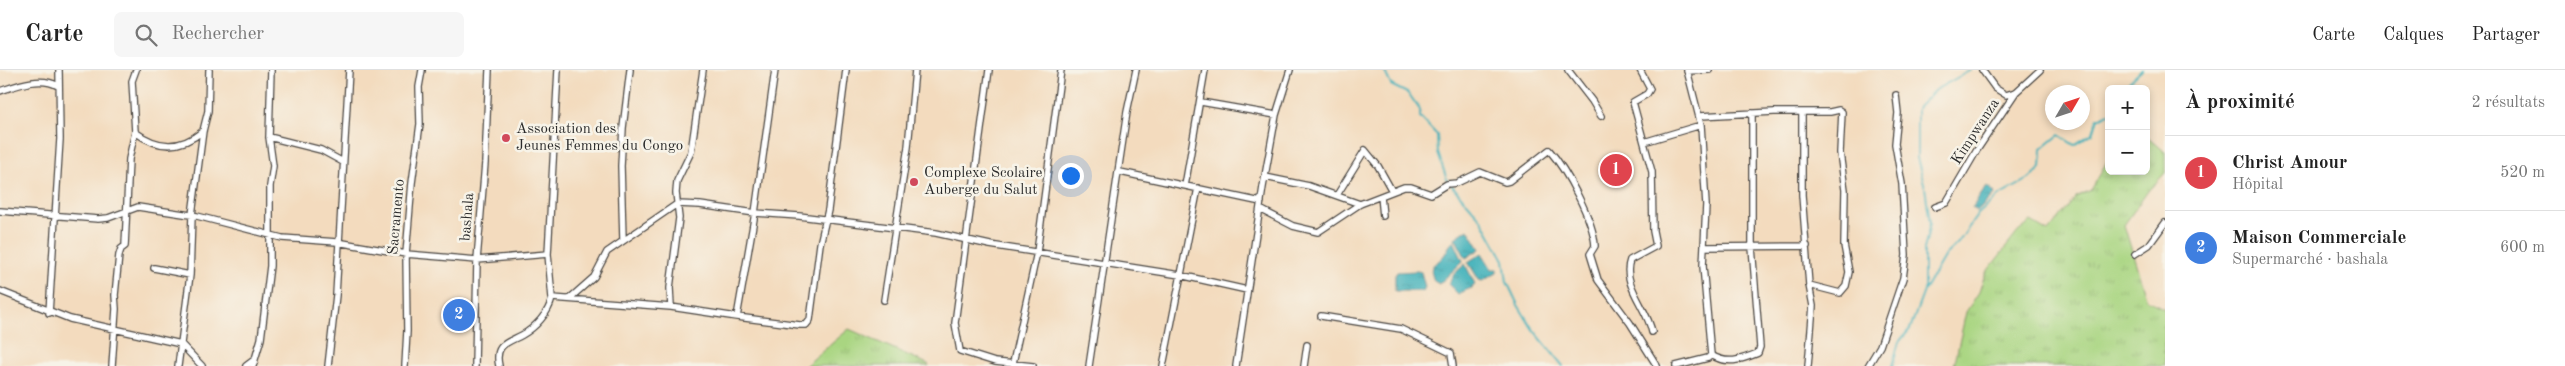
<!DOCTYPE html>
<html lang="fr">
<meta charset="utf-8">
<style>
body{margin:0;font-family:"Old Standard TT",serif;background:#f6f6f6;color:#222}
.controls{position:absolute;right:15px;top:15px;display:grid;overflow:hidden;border-radius:8px;box-shadow:0 2px 8px #0003}
.controls button{width:45px;height:45px;display:grid;place-items:center;padding:0;border:0;border-bottom:1px solid #e0e0e0;background:#fff;color:#222;font:25px sans-serif}
.compass{position:absolute;left:2045px;top:15px;width:45px;height:45px;border-radius:50%;background:#fff;box-shadow:0 2px 8px #0003;rotate:51deg}
.you{position:absolute;left:1070px;top:105px;width:18px;height:18px;margin:-12px;border:4px solid #fff;border-radius:50%;background:#1a73e8;box-shadow:0 0 0 8px #1a73e833}
.badge{display:grid;place-items:center;width:32px;height:32px;border-radius:50%;background:#0f766e;color:#fff;font-size:16px;font-weight:700}
.pin{position:absolute;translate:-50% -50%;border:2px solid #fff;box-shadow:0 1px 5px #0006}
.list{margin:0;padding:0;list-style:none}
h2{display:flex;justify-content:space-between;align-items:center;height:65px;margin:0;padding:0 20px;font-size:21px}
h2 small{font-size:16px;font-weight:400;color:#767676}
.list li{display:grid;grid-template-columns:32px 1fr auto;gap:15px;align-items:center;box-sizing:border-box;height:75px;padding:0 20px;border-top:1px solid #e0e0e0}
.list b{display:block;font-size:19px;white-space:nowrap}
.list p{margin:0;font-size:16px;white-space:nowrap;color:#767676}
.list em{font-size:16px;font-style:normal;color:#767676}
.icon{flex:none;width:28px;height:28px;fill:none;stroke:currentColor;stroke-width:2;stroke-linecap:round;stroke-linejoin:round}
.map{position:relative;flex:none;width:2165px;height:296px;overflow:hidden}
header{display:flex;align-items:center;gap:30px;box-sizing:border-box;height:70px;padding:0 25px;background:#fff;border-bottom:1px solid #e0e0e0}
header strong{font-size:24px}
nav{display:flex;gap:28px;margin-inline-start:auto;font-size:18px}
.search{width:350px;height:45px;background:#f6f6f6;display:flex;align-items:center;gap:12px;box-sizing:border-box;padding:0 18px;border-radius:8px;color:#767676;font-size:19px}
main{display:flex}
aside{flex:1;background:#fff}
.map>svg:first-child{display:block}
</style>
<header>
<strong>Carte</strong>
<div class="search"><svg class="icon" aria-label="search" viewBox="0 0 24 24"><circle cx="10" cy="10" r="6"/><path d="M15 15l6 6"/></svg>Rechercher</div>
<nav><a>Carte</a><a>Calques</a><a>Partager</a></nav>
</header>
<main>
<div class="map">
<svg width="2165" height="296" viewBox="0 0 2165 296">
<defs>
<pattern id="grass-tufts" width="24" height="20" patternUnits="userSpaceOnUse" patternTransform="scale(1.25)"><rect width="24" height="20" fill="#a9d581"/><path d="M3 7l-1-3M5 7V3M7 7l1-3M15 17l-1-3M17 17v-4M19 17l1-3" fill="none" stroke="#92b770"/></pattern>
<pattern id="water-ripples" width="26" height="14" patternUnits="userSpaceOnUse" patternTransform="scale(1.25)"><rect width="26" height="14" fill="#41b1ba"/><path d="M2 4q2-2 4 0t4 0M15 11q2-2 4 0t4 0" fill="none" stroke="#379097"/></pattern>
</defs>
<rect width="100%" height="100%" fill="#f7f3e8"/>
<filter id="ink" filterUnits="userSpaceOnUse"><feTurbulence type="fractalNoise" baseFrequency=".02" numOctaves="2"/><feDisplacementMap in="SourceGraphic" scale="10" xChannelSelector="R" yChannelSelector="G"/><feConvolveMatrix kernelMatrix="1 2 1 2 8 2 1 2 1" color-interpolation-filters="sRGB"/></filter>
<filter id="wash" filterUnits="userSpaceOnUse"><feTurbulence type="fractalNoise" baseFrequency=".0096" numOctaves="4" result="noise"/><feDisplacementMap in="SourceGraphic" scale="20" xChannelSelector="R" yChannelSelector="G"/><feGaussianBlur stdDeviation="1.12" result="paint"/><feColorMatrix in="noise" values="0 0 0 0 0 0 0 0 0 0 0 0 0 0 0 0 0 1.4 0 .05"/><feComposite in="paint" operator="in"/></filter>
<g filter="url(#wash)">
<rect width="100%" height="100%" fill="#f3dbbe"/>
<path fill="url(#grass-tufts)" stroke="#6a8056" d="M2146 65 2165 82V103L2148 121 2124 155 2147 230 2165 239V296H1954L1966 242 1979 222 1985 204 2018 162 2031 152 2048 162 2076 127 2091 120 2109 89V101H2146Z
M849 259 928 294 929 296H805Z"/>
<path fill="url(#water-ripples)" stroke="#366e72" d="M1987 116 1995 123 1978 141 1972 138Z
M1468 159 1480 179 1466 188 1455 168Z
M1454 171 1463 191 1439 214 1434 211C1427 191 1435 198 1445 184 1448 179 1449 175 1454 171Z
M1482 183 1492 199H1497V203L1482 211 1479 210 1468 192Z
M1465 194 1475 214 1473 217 1458 224 1449 215 1452 206Z
M1417 201 1421 202 1425 217 1423 221H1395V205L1397 202Z"/>
<g fill="none" stroke-linecap="round" stroke-linejoin="round">
<path stroke="#41b1ba" stroke-width="2" d="M1384 0 1391 15 1409 24 1420 40V47L1437 65 1438 83 1447 110 1481 149 1504 190 1507 212 1518 235 1532 258 1563 296
M2122 19 2142 0
M1924 219V180L1930 153 1925 117 1917 88V38L1935 20 1971 0
M1892 296 1899 272 1910 259 1924 221 1945 185 1958 173 1978 144 1997 127 2029 109 2041 98 2042 79 2059 65 2074 75 2093 63 2098 48 2109 43"/>
</g>
</g>
<g filter="url(#ink)">
<g fill="none" stroke-linecap="round" stroke-linejoin="round">
<defs>
<path id="street" d="M558 0 548 184 552 228 671 237 737 247 755 143 775 0
M989 0 955 253 960 281 995 292 1033 296
M1568 0 1592 31 1601 46
M1640 0 1650 19 1647 24 1633 32 1652 102 1653 161 1656 176 1630 190C1621 214 1648 239 1652 262
M1687 0 1701 55 1706 135 1703 196 1711 285
M1982 0 1995 18 2006 25 2015 22
M1687 1 1709 0
M0 21C18 15 41 6 58 16
M1201 32 1276 45
M1802 42V125L1809 215 1813 236 1808 296
M1700 46 1774 42H1830L1839 40 1842 42 1840 83 1845 120 1844 175 1849 202 1846 216 1840 223 1809 215
M135 62C158 79 180 80 203 61
M269 67 321 80 343 92
M1644 72 1701 55
M1120 102 1261 132
M1265 107 1309 116 1360 134
M1185 116 1205 0
M1337 125 1365 80 1378 96 1392 121
M1381 126 1383 146
M1935 137 1946 133 1977 80 2016 22 2040 0
M1260 139 1293 156 1318 162 1360 134 1404 117H1411L1431 124 1447 114 1457 113 1480 102 1505 112 1509 111 1549 80C1566 99 1594 151 1595 176L1590 184 1598 210 1630 253 1657 296
M0 141 98 149 108 148 138 137 197 146 282 168 337 172 406 184 477 190 548 184
M623 170 621 96 623 58 630 0
M1704 177 1807 176
M2135 184 2149 175 2165 153
M154 198 190 205
M0 221 70 249 181 274 202 296
M569 229 594 207 607 182 677 134 700 135 755 143 799 146 936 163 990 175 1180 205 1247 220
M884 230 908 77 915 0
M671 237 670 218 679 148 676 123 677 111 691 82 703 0
M49 243 60 69 59 0
M1321 246 1401 259 1451 283 1453 296
M737 247 800 255H806L810 250 820 174 828 140 846 0
M1013 293 1037 182 1061 0
M112 296 116 239 115 225 119 185 121 179 125 176 129 89 135 62 132 11 136 0
M178 296 190 205 192 145 203 61 208 41 209 0
M246 296 254 290
M253 296 261 269 270 196V116L273 96 269 67 271 0
M328 296 336 225 349 0
M405 296 407 261 406 184 412 113 420 54 419 17 422 0
M475 296 477 190 485 93 489 0
M499 296C494 274 507 273 522 265 535 258 549 243 552 228
M1089 296 1127 42 1136 0
M1163 296 1198 118
M1236 296 1263 117 1276 45 1290 0
M1304 296 1307 275
M1676 296 1708 288 1711 285C1728 295 1740 290 1758 283L1760 277 1752 177V43
M1868 296 1880 276 1903 208 1906 185 1902 114 1895 74 1898 43 1896 25"/>
</defs>
<use href="#street" stroke="#494541" stroke-width="8"/>
<use href="#street" stroke="#fff" stroke-width="5.5"/>
</g>
</g>
<g fill="#d1495b" stroke="#f7f3e8" stroke-width="2">
<circle cx="506" cy="68" r="5"/>
<circle cx="914" cy="112" r="5"/>
</g>
<g text-anchor="middle" dominant-baseline="central" stroke-width="5" stroke-linejoin="round" paint-order="stroke">
<g font-size="15" fill="#2b2b2b" stroke="#f7f3e8" text-anchor="start">
<text x="516" y="59">Association des<tspan x="516" dy="17">Jeunes Femmes du Congo</tspan></text>
<text x="924" y="103">Complexe Scolaire<tspan x="924" dy="17">Auberge du Salut</tspan></text>
</g>
<g font-size="15" fill="#2b2b2b" stroke="#f7f3e8">
<text transform="translate(1976 62) rotate(-57)">Kimpwanza</text>
<text transform="translate(397 147) rotate(-85)">Sacramento</text>
<text transform="translate(468 147) rotate(-86)">bashala</text>
</g>
</g>
</svg>
<div class="controls">
<button>+</button>
<button>−</button>
</div>
<svg class="compass" viewBox="-18 -18 36 36"><path d="M0-13l5 13h-10z" fill="#e53935"/><path d="M0 13l5-13h-10z" fill="#767676"/></svg>
<div class="you"></div>
<div class="pin badge" style="left:1616px;top:100px;background:#e0444e">1</div>
<div class="pin badge" style="left:459px;top:245px;background:#3f7fe0">2</div>
</div>
<aside>
<h2>À proximité<small>2 résultats</small></h2>
<ul class="list">
<li><span class="badge" style="background:#e0444e">1</span><div><b>Christ Amour</b><p>Hôpital</p></div><em>520 m</em></li>
<li><span class="badge" style="background:#3f7fe0">2</span><div><b>Maison Commerciale</b><p>Supermarché · bashala</p></div><em>600 m</em></li>
</ul>
</aside>
</main>
